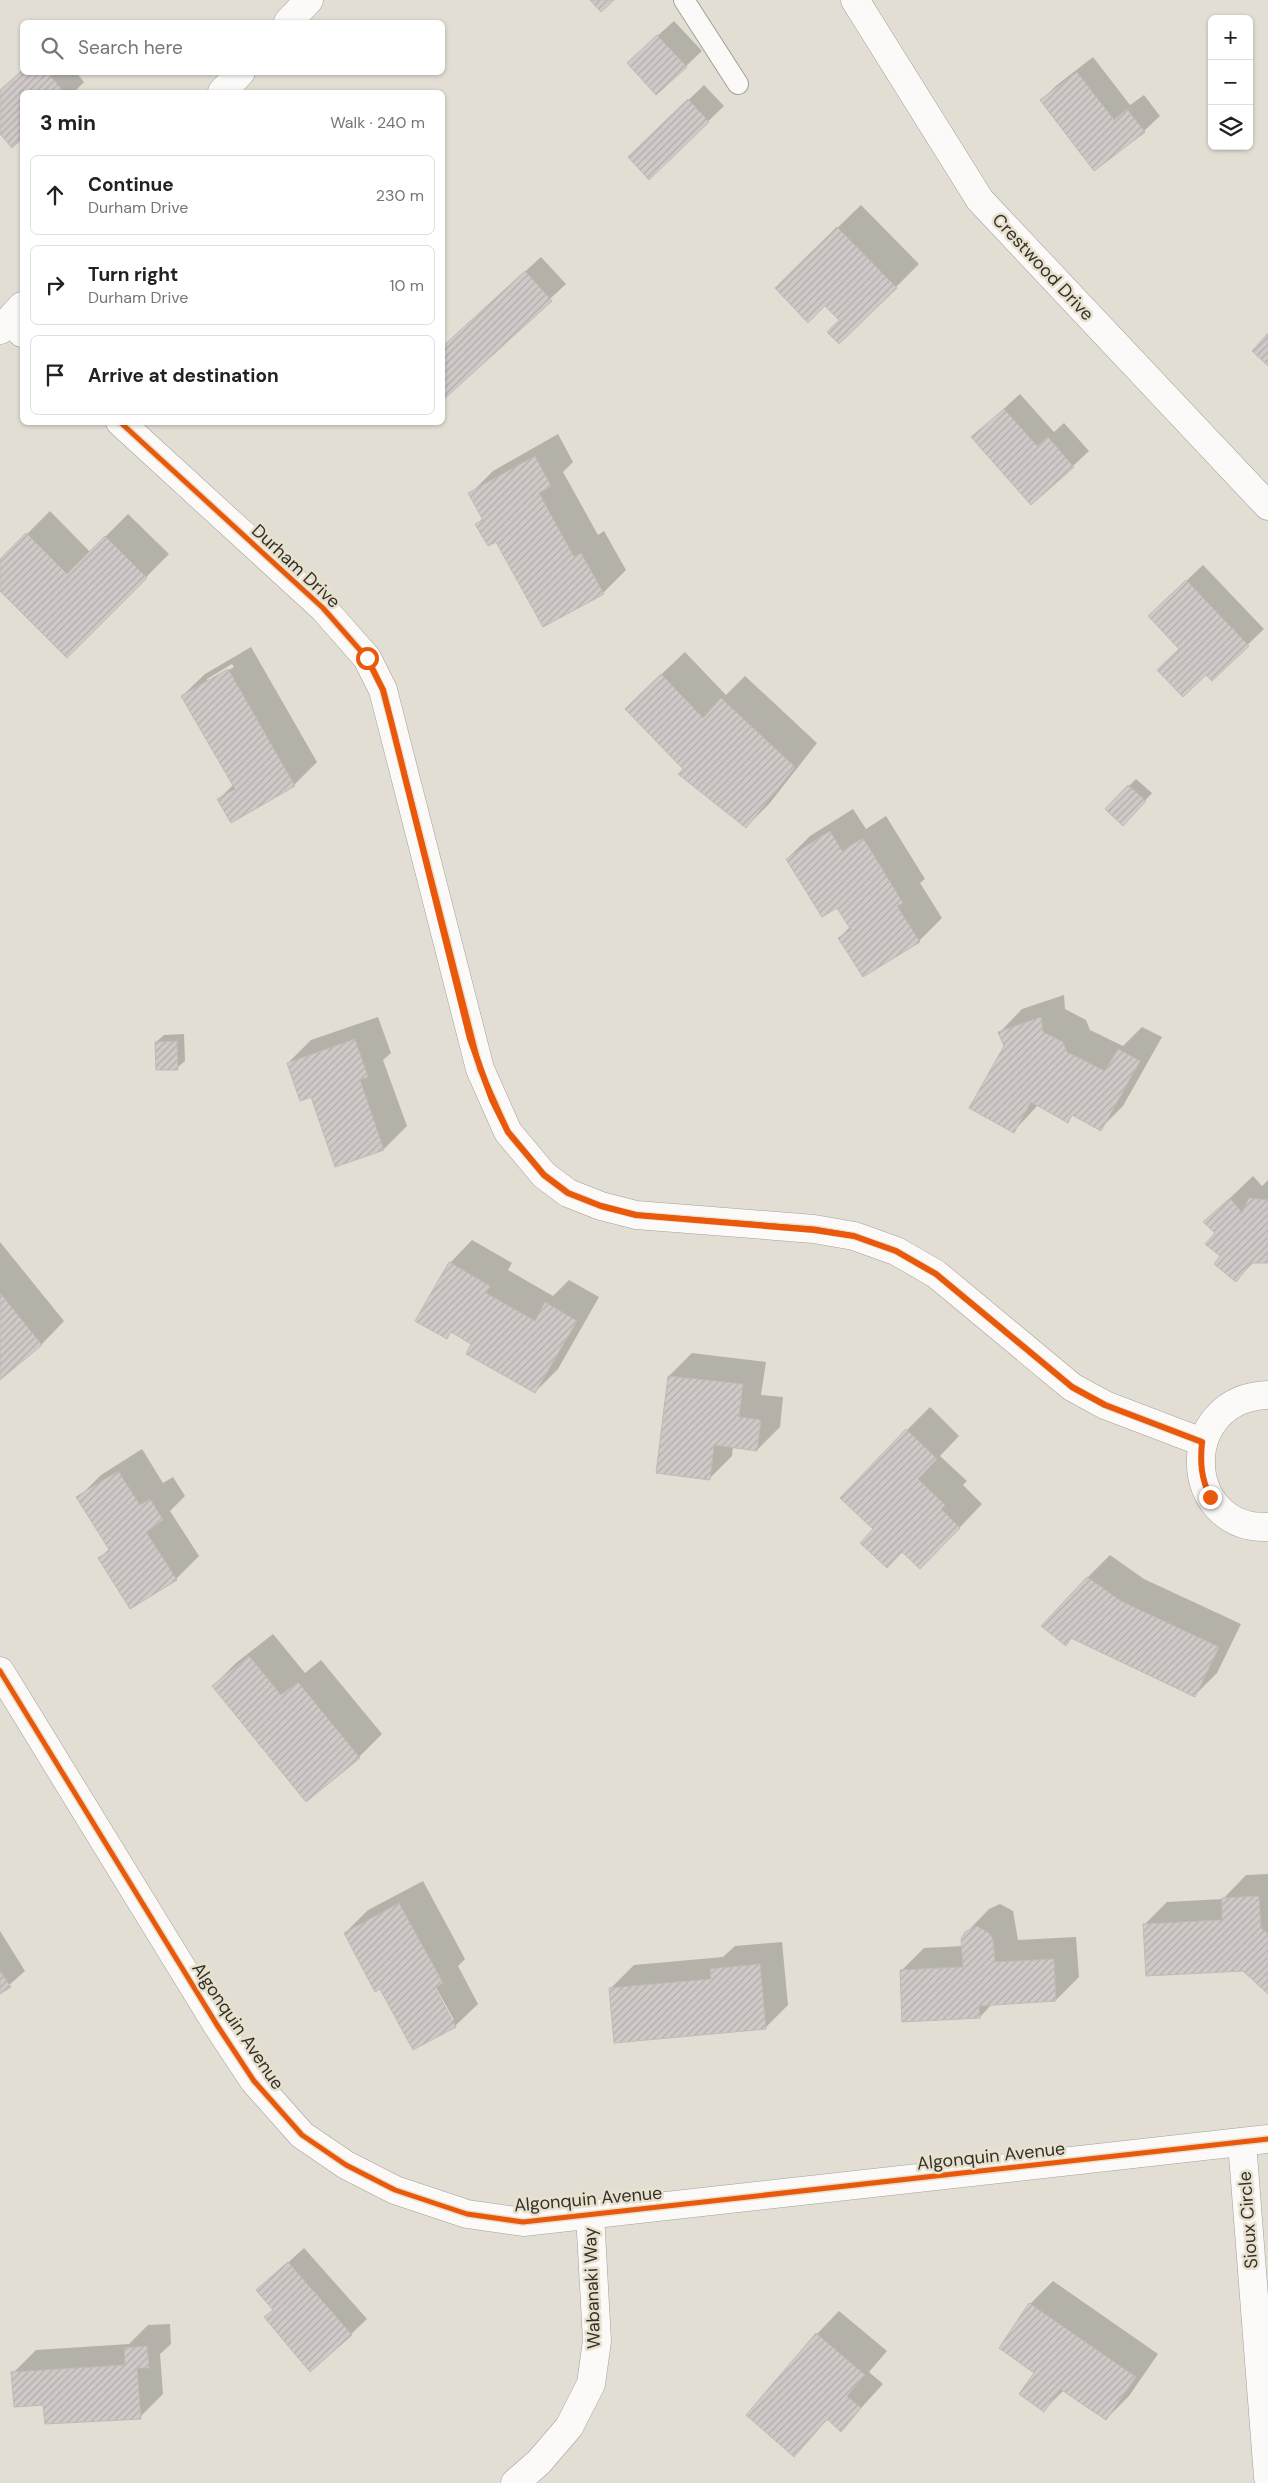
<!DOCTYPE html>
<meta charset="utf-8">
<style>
body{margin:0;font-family:"DM Sans",sans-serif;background:#f2f2f2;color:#222}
.controls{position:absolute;right:15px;top:15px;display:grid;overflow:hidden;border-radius:8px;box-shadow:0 1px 4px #0004}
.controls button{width:45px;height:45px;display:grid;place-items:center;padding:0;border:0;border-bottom:1px solid #e0e0e0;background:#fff;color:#222;font:25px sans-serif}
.stop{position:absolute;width:15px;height:15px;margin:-11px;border:4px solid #ea580c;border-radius:50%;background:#fff}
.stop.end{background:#ea580c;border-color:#fff;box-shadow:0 1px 5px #0008}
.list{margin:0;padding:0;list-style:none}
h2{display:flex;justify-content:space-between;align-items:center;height:65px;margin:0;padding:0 20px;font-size:21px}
h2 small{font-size:16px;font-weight:400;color:#767676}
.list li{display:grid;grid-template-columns:32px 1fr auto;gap:15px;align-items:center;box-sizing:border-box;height:80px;margin:0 10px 10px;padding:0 10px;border:1px solid #e0e0e0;border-radius:8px}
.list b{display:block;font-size:19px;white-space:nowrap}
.list p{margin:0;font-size:16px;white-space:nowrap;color:#767676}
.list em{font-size:16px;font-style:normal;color:#767676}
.icon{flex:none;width:28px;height:28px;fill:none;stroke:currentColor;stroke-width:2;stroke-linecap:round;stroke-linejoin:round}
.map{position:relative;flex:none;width:1268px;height:2483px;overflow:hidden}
.search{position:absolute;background:#fff;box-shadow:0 1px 4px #0004;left:20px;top:20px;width:425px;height:55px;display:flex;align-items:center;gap:12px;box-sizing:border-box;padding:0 18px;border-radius:8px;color:#767676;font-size:19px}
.panel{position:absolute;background:#fff;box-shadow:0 1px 4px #0004;left:20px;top:90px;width:425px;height:335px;border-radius:8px}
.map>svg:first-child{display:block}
</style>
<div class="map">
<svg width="1268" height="2483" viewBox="0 0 1268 2483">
<defs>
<pattern id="building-hatch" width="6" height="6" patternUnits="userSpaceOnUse" patternTransform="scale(1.25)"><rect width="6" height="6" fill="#cfc9c7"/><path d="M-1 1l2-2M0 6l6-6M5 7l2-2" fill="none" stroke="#b2adab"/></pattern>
</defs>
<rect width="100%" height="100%" fill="#e2ded4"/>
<path fill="#0003" fill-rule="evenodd" d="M674 21 702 51 686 66 644 48Z
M1093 57 1130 105 1144 95 1160 116 1144 131 1041 100 1057 85Z
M22 70V72H76L84 82 74 92H22V138L12 146 0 132V90Z
M704 85 724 106 649 178 645 142Z
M861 205 919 264 896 287 840 320 799 265Z
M541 257 566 284 442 399V348Z
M1020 394 1054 432 1064 423 1089 451 1073 466 973 437Z
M558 434 573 462 563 472 598 535 604 531 626 570 603 593 496 540 477 524 483 518 470 494 493 471Z
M50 511 90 552 128 514 169 554 67 657 0 589V561Z
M1203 565 1264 629 1212 679 1180 648 1165 601Z
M251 647 317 762 294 785 218 800 233 785 182 696 205 674ZM232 664 234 667 207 682V679Z
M685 652 726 695 745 676 817 743 769 804 746 827 684 768 649 686Z
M1136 779 1152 793 1130 817 1129 786Z
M853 809 866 829 886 816 925 879 920 883 942 918 919 941 839 938 850 927 837 906 787 859 810 836Z
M1064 995 1065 1009 1086 1020 1090 1030 1123 1046 1142 1027 1162 1037 1123 1106 1100 1129 1074 1114 1067 1121 1038 1105 1014 1131 1005 1046 1000 1032 1022 1009Z
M378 1017 391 1053 383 1060 407 1126 384 1149 336 1166 311 1096 288 1063 311 1040Z
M184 1034 185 1061 177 1068 156 1042 164 1035Z
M1253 1176 1262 1186 1268 1180V1262H1254L1236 1280 1222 1256 1217 1232 1205 1222Z
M472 1240 512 1263 508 1270 553 1296 569 1280 599 1297 558 1369 535 1392 473 1343 452 1332 446 1337 450 1263Z
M0 1242 64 1321 42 1344 0 1378Z
M692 1353 766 1362 761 1395 783 1397 780 1427 757 1450 733 1447 732 1456 709 1479 669 1376Z
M930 1407 959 1436 940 1456 967 1481 963 1485 982 1504 943 1545 903 1551 875 1529 907 1430Z
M142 1449 163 1483 173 1477 185 1496 170 1511 199 1556 176 1579 100 1558 110 1548 78 1498 101 1475Z
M1110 1555 1144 1579 1241 1624 1217 1673 1194 1696 1073 1637 1066 1644 1088 1577Z
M273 1634 305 1673 321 1660 382 1734 359 1757 213 1686 236 1663Z
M1268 1874V1992L1243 1970 1144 1925 1167 1902 1223 1899 1246 1875Z
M423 1881 465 1959 458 1966 478 2004 455 2026 381 1987 345 1933 368 1910ZM433 1982 454 2020H451L431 1983Z
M1000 1904 1013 1911 1018 1940 1076 1937 1079 1977 1056 2000 992 2004 980 2017 901 1971 924 1948 963 1946 966 1933 989 1909Z
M0 1931 25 1971 0 1993Z
M782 1942 788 2005 765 2028 611 1988 634 1965 723 1957 735 1946Z
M304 2248 367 2319 351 2334 265 2318 274 2309 258 2290Z
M1053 2281 1158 2354 1129 2396 1106 2419 1064 2390 1044 2410 1035 2372 1030 2304Z
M839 2311 887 2351 869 2372 883 2384 841 2430 828 2419 794 2455 817 2334Z
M170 2324 171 2344 160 2354 163 2394 140 2417 45 2404 13 2373 36 2350 129 2344 148 2325Z"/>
<path fill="url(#building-hatch)" stroke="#c1bbb8" d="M590 0H614L601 12Z
M657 35 687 67 656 95 627 63Z
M22 71 47 72 64 92H22V139L12 148 0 134V90Z
M1077 72 1114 120 1127 109 1145 132 1094 171 1040 100Z
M688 99 709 122 649 180 628 157Z
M837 227 897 288 839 344 827 332 839 320 825 306 808 323 775 288Z
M525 271 552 301 442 401V347Z
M1268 333V366L1252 351Z
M1004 409 1037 446 1048 437 1074 467 1031 505 971 437Z
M535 456 551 486 539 493 574 557 581 553 604 594 543 627 496 542 488 546 475 524 483 520 468 493Z
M26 533 67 574 105 536 147 578 67 658 0 591V559Z
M1186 580 1249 646 1212 681 1206 675 1183 697 1157 670 1179 649 1148 616Z
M228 669 295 786 231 823 217 799 235 789 181 696Z
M661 674 703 718 721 698 795 767 746 828 678 774 683 769 625 709Z
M1128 785 1146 801 1123 826 1105 809Z
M830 831 842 851 863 838 903 903 897 906 920 942 863 977 838 938 851 930 837 908 822 917 786 859Z
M1041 1017 1043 1032 1063 1042 1067 1052 1105 1071 1118 1049 1140 1061 1101 1131 1072 1115 1068 1123 1031 1102 1014 1133 969 1108 1004 1046 998 1032Z
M355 1039 368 1077 360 1080 384 1150 335 1167 311 1097 300 1101 287 1063Z
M177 1041 178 1070H156L155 1042Z
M1230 1198 1242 1213 1249 1198 1268 1200V1263H1251L1236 1282 1214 1264 1220 1256 1205 1244 1215 1233 1203 1222Z
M449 1262 490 1286 486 1293 535 1321 545 1302 577 1321 535 1393 466 1354 471 1344 451 1332 447 1339 415 1321Z
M0 1293 42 1345 0 1380Z
M668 1376 743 1384 739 1417 761 1420 757 1451 714 1445 710 1480 656 1473Z
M906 1429 937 1459 918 1479 945 1505 941 1509 960 1528 920 1569 902 1552 887 1568 860 1543 873 1529 840 1498Z
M118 1471 140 1505 150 1499 163 1520 146 1532 177 1580 130 1609 98 1558 110 1551 76 1497Z
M1087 1577 1121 1601 1219 1647 1195 1697 1071 1638 1066 1646 1041 1626Z
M249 1656 281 1695 298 1682 360 1758 306 1802 212 1686Z
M1259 1896 1261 1928 1268 1934V1994L1243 1971 1146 1976 1143 1924 1222 1920V1898Z
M399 1903 443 1983 435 1988 456 2027 413 2050 380 1989 375 1992 344 1933Z
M977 1926 990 1934 993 1940 995 1962 1054 1959 1056 2001 979 2006 980 2018 902 2022 900 1970 963 1967 961 1939 965 1932Z
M760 1964 766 2029 614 2043 609 1988 711 1979 710 1969Z
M0 1971 11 1987 0 1994Z
M288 2262 352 2335 310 2372 264 2317 273 2310 256 2290Z
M1029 2303 1136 2377 1106 2420 1060 2389 1044 2412 1019 2394 1034 2373 999 2348Z
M816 2333 865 2375 847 2396 861 2408 841 2432 827 2419 794 2457 746 2415Z
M147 2346 149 2368H137L141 2419 45 2424 43 2405 14 2407 11 2372 125 2365 124 2348Z"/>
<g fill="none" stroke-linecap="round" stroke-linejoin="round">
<defs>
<path id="service" d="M684 0 738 84"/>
<path id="minor" d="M855 0 980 200 1268 506
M9 321 22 333
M120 422 323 608 367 658 383 690 480 1069 508 1132 544 1175 568 1193 601 1206 636 1215 814 1229 854 1236 896 1251 936 1274 1072 1387 1105 1405 1202 1442
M1268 1395C1176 1398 1181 1530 1268 1527
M0 1671 217 2025 254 2081 302 2135 346 2165 395 2190 467 2214 523 2222 1268 2139
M1242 2142 1268 2477
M515 2483 539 2462 569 2427 591 2384 597 2341 590 2214"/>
<path id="secondary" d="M288 22 309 0
M222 92 241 72
M0 330 22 306"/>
</defs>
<use href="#service" stroke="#a3a099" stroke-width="22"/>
<use href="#minor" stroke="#a3a099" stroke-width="29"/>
<use href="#secondary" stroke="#a3a099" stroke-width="29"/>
<use href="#service" stroke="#fbfaf9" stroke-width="20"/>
<use href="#minor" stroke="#fbfaf9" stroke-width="28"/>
<use href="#secondary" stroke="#fbfaf9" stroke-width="28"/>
<defs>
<path id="cycleway" d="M120 422 323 608 367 658 383 690 480 1069 508 1132 544 1175 568 1193 601 1206 636 1215 814 1229 854 1236 896 1251 936 1274 1072 1387 1105 1405 1202 1442
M0 1671 217 2025 254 2081 302 2135 346 2165 395 2190 467 2214 523 2222 1268 2139"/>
</defs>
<use href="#cycleway" stroke="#e8e1ce" stroke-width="8"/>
<use href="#cycleway" stroke="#e8590c" stroke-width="5"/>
</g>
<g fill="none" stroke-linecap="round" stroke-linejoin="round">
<path stroke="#ea580c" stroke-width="6" d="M367 658 383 690 391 721 470 1039 492 1100 508 1132 544 1175 568 1193 601 1206 636 1215 814 1230 854 1236 896 1251 936 1274 1072 1387 1105 1405 1202 1442C1200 1463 1201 1477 1210 1497"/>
</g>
<g text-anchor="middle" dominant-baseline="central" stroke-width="5" stroke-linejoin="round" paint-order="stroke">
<g font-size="18" fill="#34312a" stroke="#e8e1ce">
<text transform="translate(1043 267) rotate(47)">Crestwood Drive</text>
<text transform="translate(296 566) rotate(43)">Durham Drive</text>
<text transform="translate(238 2026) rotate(56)">Algonquin Avenue</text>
<text transform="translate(991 2156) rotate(-6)">Algonquin Avenue</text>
<text transform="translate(588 2199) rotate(-5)">Algonquin Avenue</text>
<text transform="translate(1248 2220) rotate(-94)">Sioux Circle</text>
<text transform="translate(592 2288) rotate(-92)">Wabanaki Way</text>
</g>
</g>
</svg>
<div class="controls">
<button>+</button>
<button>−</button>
<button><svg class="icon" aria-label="layers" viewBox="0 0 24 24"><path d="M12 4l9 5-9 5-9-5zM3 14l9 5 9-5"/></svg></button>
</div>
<div class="stop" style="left:367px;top:658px"></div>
<div class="stop end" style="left:1210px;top:1497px"></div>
<div class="search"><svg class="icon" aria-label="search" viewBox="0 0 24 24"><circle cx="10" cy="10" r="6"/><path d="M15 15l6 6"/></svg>Search here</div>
<section class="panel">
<h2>3 min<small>Walk · 240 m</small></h2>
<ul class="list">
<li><svg class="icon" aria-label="ahead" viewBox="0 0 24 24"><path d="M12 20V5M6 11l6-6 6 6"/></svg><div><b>Continue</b><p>Durham Drive</p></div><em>230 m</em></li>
<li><svg class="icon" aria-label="right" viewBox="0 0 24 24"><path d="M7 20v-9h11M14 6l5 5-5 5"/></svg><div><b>Turn right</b><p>Durham Drive</p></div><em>10 m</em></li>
<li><svg class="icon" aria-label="arrive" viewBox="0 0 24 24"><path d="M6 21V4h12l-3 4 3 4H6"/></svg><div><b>Arrive at destination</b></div></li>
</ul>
</section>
</div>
